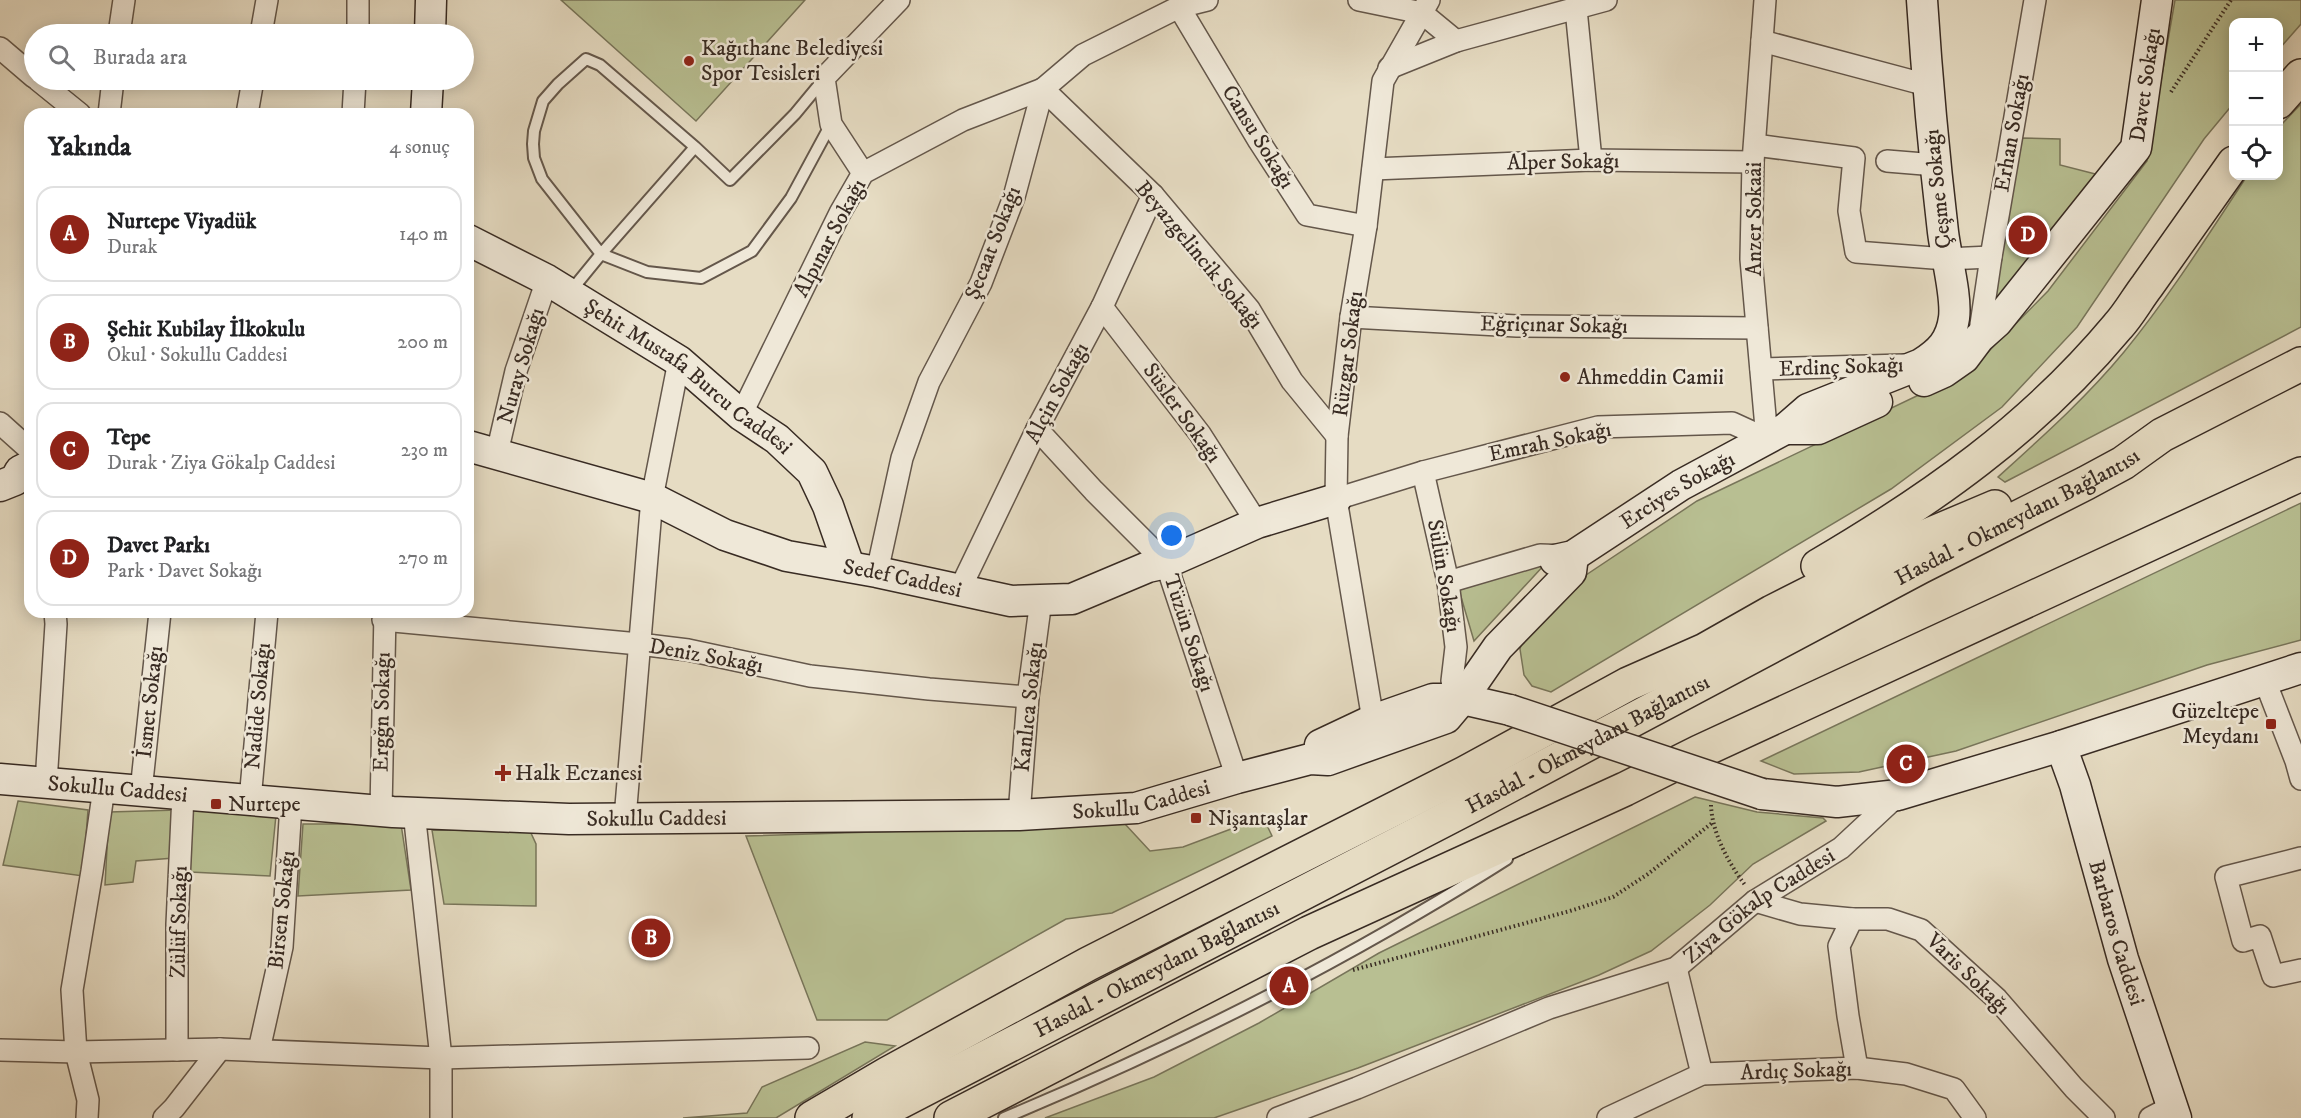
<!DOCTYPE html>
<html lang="tr">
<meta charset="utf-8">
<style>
body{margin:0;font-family:"IM FELL DW Pica",serif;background:#f2f2f2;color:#202124}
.controls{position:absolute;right:18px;top:18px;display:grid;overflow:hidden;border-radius:12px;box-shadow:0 3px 15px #0003}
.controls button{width:54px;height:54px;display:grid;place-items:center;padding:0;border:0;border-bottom:2px solid #e0e0e0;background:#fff;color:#202124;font:30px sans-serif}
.you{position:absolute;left:1172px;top:536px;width:21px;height:21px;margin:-15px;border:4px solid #fff;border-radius:50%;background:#1a73e8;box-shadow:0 0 0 9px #1a73e833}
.badge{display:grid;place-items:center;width:39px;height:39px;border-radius:50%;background:#8f2418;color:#fff;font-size:20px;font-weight:700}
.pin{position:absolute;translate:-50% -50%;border:3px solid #fff;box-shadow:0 2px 6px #0006}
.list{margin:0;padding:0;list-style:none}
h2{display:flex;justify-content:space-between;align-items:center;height:78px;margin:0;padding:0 24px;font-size:26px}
h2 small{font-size:20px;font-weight:400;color:#757577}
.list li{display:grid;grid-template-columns:39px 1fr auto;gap:18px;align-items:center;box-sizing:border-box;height:96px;margin:0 12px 12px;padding:0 12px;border:2px solid #e0e0e0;border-radius:18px}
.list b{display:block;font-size:22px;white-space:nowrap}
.list p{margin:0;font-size:20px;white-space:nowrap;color:#757577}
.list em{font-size:20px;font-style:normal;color:#757577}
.icon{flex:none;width:33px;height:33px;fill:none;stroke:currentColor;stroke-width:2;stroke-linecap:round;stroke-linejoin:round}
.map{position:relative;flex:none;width:2301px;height:1118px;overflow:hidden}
.search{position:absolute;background:#fff;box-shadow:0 3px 15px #0003;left:24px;top:24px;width:450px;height:66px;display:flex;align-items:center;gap:15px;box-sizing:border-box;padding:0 21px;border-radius:33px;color:#757577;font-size:22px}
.panel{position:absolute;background:#fff;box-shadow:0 3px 15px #0003;left:24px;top:108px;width:450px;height:510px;border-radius:18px}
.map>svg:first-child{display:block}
</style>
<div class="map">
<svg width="2301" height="1118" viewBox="0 0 2301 1118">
<rect width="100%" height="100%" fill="#e6dcc3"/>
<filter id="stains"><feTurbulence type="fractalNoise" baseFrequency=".00333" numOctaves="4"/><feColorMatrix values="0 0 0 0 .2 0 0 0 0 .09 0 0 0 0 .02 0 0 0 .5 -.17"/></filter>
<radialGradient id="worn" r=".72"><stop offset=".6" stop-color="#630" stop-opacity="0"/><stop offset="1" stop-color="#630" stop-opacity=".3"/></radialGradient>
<path fill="#b8bf92" stroke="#78755a" stroke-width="1.5" d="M561 0H805L696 121Z
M2175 0H2301V24L2279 49 2278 22H2234L2233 104 2204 139 2077 327 2002 407 1891 489 1551 692 1532 686 1524 675 1520 649 1526 625 1559 593 1697 501 1948 381 1987 353 2048 291 2147 161Z
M2301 104V327L2005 482 1998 477C2042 437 2086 398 2124 352 2170 296 2208 235 2247 176H2278L2279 127Z
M2022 138 2060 139V165L2103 176 2005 295 1990 305Z
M2301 503V640L2207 665 1956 751 1859 772 1794 774 1761 761Z
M1546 563 1474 641 1459 590Z
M1695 797 1757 812 1823 818 1826 821 1753 864 1710 905 1651 951 1599 975 1358 1068 1214 1118H1045L1154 1077 1259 1023 1379 953Z
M18 801 88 810 83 876 3 865Z
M192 805 276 815 270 876 190 872Z
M178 810 174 858 136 861 133 882 105 885 109 812Z
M1263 817 1272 836 1112 913 1066 919 887 1020H817L746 836 1125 824 1150 851 1183 847Z
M303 824H401L411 890 298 896Z
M432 830 530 831 536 844V906L444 904Z
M865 1042 895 1046 776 1118H683L747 1113 762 1087Z"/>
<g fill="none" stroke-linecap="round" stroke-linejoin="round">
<defs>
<path id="lane" d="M695 147 600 65 586 59 558 84 543 101 534 131 533 144 534 158 542 179 601 254 695 147 730 180 795 114 824 79
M570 292 601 254 647 272 701 278 752 251 791 198 831 124
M1004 1118C1136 1063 1265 1001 1389 930 1429 907 1468 884 1507 859"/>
<g id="street">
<path d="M1359 0 1422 13 1456 41"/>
<path d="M1179 7 1259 141 1307 215 1366 226"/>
<path d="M1576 9 1591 160"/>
<path d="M119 34 124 0"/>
<path d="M261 34 267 0"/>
<path d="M358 34V0"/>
<path d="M1762 41 1927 85"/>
<path d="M0 48 34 77"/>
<path d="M1389 68 1456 41 1606 0"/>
<path d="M38 80 80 114"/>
<path d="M1043 89 1153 195 1249 309 1292 381 1337 436"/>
<path d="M109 114 113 80"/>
<path d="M247 114 253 80"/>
<path d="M353 114 355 80"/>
<path d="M1755 145 1854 158 1849 211 1856 252 1946 259 1991 257"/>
<path d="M1887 161 1936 165"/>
<path d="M1373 169 1591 160 1753 162"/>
<path d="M863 173 831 124 824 78 899 0"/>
<path d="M1102 307 1200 434 1257 523"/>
<path d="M1351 317 1517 326 1757 328"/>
<path d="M1979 338 1991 257 2035 0"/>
<path d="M1761 369 1903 365"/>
<path d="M741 415 840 213 863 173 963 120 1043 89"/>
<path d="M0 423 30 450"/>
<path d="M1037 429 1094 491 1166 563 1237 778"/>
<path d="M497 453 516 371 547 280"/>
<path d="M1423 472 1448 582 1456 647 1452 681"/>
<path d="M1336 499 1423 472 1598 427 1732 423 1767 439 1751 259 1753 162 1765 0"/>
<path d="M877 572 902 458 929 382 981 283 1014 197 1043 89 1083 55 1179 7 1207 0"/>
<path d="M1448 582 1540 555 1570 556"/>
<path d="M959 591 1037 429 1102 307 1153 195"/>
<path d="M383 620 639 644 688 650 810 676 929 689 1028 697"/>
<path d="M2265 681 2296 761 2301 779"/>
<path d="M1373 720 1336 499 1337 436 1351 317 1366 226 1383 81 1429 0"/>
<path d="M46 783 56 624 55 612"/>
<path d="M141 791 160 612"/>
<path d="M250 800 267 612"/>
<path d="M381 811 385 612"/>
<path d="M414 812 441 1058V1118"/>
<path d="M1019 815 1028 697 1041 600"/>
<path d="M625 818 652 498 679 361"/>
<path d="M2301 858 2226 877 2243 941 2260 936 2273 976 2301 970"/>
<path d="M1755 901 1800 914 1852 919H1888L1921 930 1997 999 2074 1088 2104 1118"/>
<path d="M1852 919 1839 946 1848 1016 1857 1068"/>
<path d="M1676 968 1702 1074"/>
<path d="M0 1050 76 1052 220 1049 441 1058 808 1048"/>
<path d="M177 1050V924L183 795"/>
<path d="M259 1050 282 947 291 804"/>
<path d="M87 1118 88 1100 76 1052 72 990 92 871 104 788"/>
<path d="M164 1118 174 1108 220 1049"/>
<path id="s1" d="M1278 1118 1357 1088 1549 1008 1676 968 1755 901 1841 848 1898 795"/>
<path d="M1608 1118 1702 1074 1857 1068 1906 1074 1954 1089 1975 1118"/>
<path d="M2150 1118 2171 1107"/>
</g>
<g id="secondary">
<path d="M430 34 431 0"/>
<path d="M426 114 428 80"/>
<path id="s2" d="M468 240 547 280 679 361 741 415 777 439 812 472 828 506 849 566"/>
<path id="s3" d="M1924 381 1944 372 1964 358 1979 338 1997 322 2136 148 2157 0"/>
<path d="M1785 429H1818L1877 402"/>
<path id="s4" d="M468 446 652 498 725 535 787 556 877 572 1011 601 1072 599 1148 567 1166 563 1257 523 1336 499"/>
<path d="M0 486 15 480 20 471 30 466"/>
<path id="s5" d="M1555 560 1573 556 1681 485 1785 429 1808 409 1921 364C1940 352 1951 341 1954 318 1957 296 1946 257 1943 232 1934 155 1927 78 1922 0"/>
<path d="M1320 745 1373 720 1433 699H1462L1510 710"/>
<path id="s6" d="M2061 746 2075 785 2123 959 2176 1118"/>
<path id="s7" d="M0 779 393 812 569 819 1019 815 1136 808 1237 778 1310 759 1328 760 1446 718 1462 699 1498 647 1571 572 1573 556"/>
<path d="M1762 794 1837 802 1898 795 2061 746 2301 668"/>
</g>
<g id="highway">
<path d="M2278 102 2301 76"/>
<path d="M1818 566C1932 499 2032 429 2118 326 2129 314 2137 299 2147 286 2176 245 2205 204 2234 163"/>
<path d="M812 1118 887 1074 1088 964 1465 773 1628 684 1705 650 1772 612 1865 565 1924 537 1995 507"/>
<path id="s8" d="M869 1118 1471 806 1920 567 2086 483 2123 463 2162 435 2301 364"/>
<path d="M951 1118 1309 933 1625 789 1699 752 2301 474"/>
</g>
</defs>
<use href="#lane" stroke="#64574b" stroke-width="14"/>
<use href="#street" stroke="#64574b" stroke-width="24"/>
<use href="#secondary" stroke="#382b23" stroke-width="33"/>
<use href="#highway" stroke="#382b23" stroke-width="36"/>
<path stroke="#382b23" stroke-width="4" stroke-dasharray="1.5 3" stroke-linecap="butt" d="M2171 92 2231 0
M1711 805C1712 833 1728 862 1745 885
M1353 970 1570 911 1613 897 1648 874 1712 823"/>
<use href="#lane" stroke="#efe8d8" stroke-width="10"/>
<use href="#street" stroke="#efe8d8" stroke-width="21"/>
<use href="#secondary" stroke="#efe8d8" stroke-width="30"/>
<use href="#highway" stroke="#e6dcc3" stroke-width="33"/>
<defs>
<path id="secondary-bridge" d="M1510 710 1762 794"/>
</defs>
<use href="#secondary-bridge" stroke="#382b23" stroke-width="33" stroke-linecap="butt"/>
<use href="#secondary-bridge" stroke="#efe8d8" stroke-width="30"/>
</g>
<g fill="#8f2418" stroke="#efe8d8" stroke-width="2">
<circle cx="689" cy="61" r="6"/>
<circle cx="1565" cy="377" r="6"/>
<rect x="2265" y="718" width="12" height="12" rx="3"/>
<path d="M500 764h6v6h6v6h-6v6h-6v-6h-6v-6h6z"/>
<rect x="210" y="798" width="12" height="12" rx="3"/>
<rect x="1190" y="812" width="12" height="12" rx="3"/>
</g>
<g text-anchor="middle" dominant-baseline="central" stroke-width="5" stroke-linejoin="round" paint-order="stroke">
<g font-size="22" fill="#382b23" stroke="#efe8d8" text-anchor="start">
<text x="701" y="48">Kağıthane Belediyesi<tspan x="701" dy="25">Spor Tesisleri</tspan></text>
<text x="1577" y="377">Ahmeddin Camii</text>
<text x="2259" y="711" text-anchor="end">Güzeltepe<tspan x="2259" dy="25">Meydanı</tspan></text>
<text x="515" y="773">Halk Eczanesi</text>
<text x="228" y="804">Nurtepe</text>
<text x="1208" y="818">Nişantaşlar</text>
</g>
<g font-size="22" fill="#382b23" stroke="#efe8d8">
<text stroke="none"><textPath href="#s3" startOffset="382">Davet Sokağı</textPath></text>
<text transform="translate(2012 133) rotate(-80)">Erhan Sokağı</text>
<text transform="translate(1258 137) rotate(58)">Cansu Sokağı</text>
<text transform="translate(1563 162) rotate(-1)">Alper Sokağı</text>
<text transform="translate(1938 189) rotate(-96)">Çeşme Sokağı</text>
<text transform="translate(1754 219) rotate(-90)">Anzer Sokaåi</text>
<text transform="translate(830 238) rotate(-62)">Alpınar Sokağı</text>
<text transform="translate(993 243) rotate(-69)">Şecaat Sokağı</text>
<text transform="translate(1199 255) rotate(50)">Beyazgelincik Sokağı</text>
<text transform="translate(1554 325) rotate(1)">Eğriçınar Sokağı</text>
<text transform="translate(1348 354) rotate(-83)">Rüzgar Sokağı</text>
<text transform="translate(521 366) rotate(-74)">Nuray Sokağı</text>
<text transform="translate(1841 367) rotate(-2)">Erdinç Sokağı</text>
<text stroke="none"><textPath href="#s2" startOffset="260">Şehit Mustafa Burcu Caddesi</textPath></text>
<text transform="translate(1057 393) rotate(-62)">Alçin Sokağı</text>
<text transform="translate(1182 413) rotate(54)">Süsler Sokağı</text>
<text transform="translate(1550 442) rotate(-12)">Emrah Sokağı</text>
<text stroke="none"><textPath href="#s5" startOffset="142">Erciyes Sokağı</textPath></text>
<text stroke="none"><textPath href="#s8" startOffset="1296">Hasdal - Okmeydanı Bağlantısı</textPath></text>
<text transform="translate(1444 576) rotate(80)">Sülün Sokağı</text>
<text stroke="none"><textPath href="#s4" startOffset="456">Sedef Caddesi</textPath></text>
<text transform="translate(1189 633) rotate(72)">Tüzün Sokağı</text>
<text transform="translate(706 656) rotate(10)">Deniz Sokağı</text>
<text transform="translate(150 702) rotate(-84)">İsmet Sokağı</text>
<text transform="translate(258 706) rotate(-85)">Nadide Sokağı</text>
<text transform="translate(1029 707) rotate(-84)">Kanlıca Sokağı</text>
<text transform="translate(382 712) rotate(-89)">Ergğn Sokağı</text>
<text stroke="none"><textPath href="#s8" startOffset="810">Hasdal - Okmeydanı Bağlantısı</textPath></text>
<text stroke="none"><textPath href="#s7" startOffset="118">Sokullu Caddesi</textPath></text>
<text stroke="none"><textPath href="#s7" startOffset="1144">Sokullu Caddesi</textPath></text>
<text stroke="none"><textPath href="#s7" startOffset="658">Sokullu Caddesi</textPath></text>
<text stroke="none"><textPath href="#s1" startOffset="530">Ziya Gökalp Caddesi</textPath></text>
<text transform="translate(282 910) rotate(-84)">Birsen Sokağı</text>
<text transform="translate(179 922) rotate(-89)">Zülüf Sokağı</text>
<text stroke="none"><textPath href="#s6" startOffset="195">Barbaros Caddesi</textPath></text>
<text stroke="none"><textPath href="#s8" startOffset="324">Hasdal - Okmeydanı Bağlantısı</textPath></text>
<text transform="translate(1968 974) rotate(44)">Varis Sokağı</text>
<text transform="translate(1796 1071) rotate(-2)">Ardıç Sokağı</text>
</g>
</g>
<rect width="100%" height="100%" filter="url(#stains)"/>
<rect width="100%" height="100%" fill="url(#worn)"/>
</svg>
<div class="controls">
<button>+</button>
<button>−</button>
<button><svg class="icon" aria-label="locate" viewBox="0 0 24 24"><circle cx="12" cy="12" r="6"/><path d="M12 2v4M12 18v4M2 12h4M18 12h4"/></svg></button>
</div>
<div class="you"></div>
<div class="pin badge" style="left:1289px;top:986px">A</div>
<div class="pin badge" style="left:651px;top:938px">B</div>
<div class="pin badge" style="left:1906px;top:764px">C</div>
<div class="pin badge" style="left:2028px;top:235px">D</div>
<div class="search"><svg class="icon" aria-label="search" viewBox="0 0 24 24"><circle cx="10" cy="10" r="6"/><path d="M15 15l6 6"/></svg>Burada ara</div>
<section class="panel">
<h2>Yakında<small>4 sonuç</small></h2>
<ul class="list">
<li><span class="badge">A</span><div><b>Nurtepe Viyadük</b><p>Durak</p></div><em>140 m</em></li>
<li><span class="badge">B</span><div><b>Şehit Kubilay İlkokulu</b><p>Okul · Sokullu Caddesi</p></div><em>200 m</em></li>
<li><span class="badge">C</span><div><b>Tepe</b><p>Durak · Ziya Gökalp Caddesi</p></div><em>230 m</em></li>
<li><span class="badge">D</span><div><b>Davet Parkı</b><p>Park · Davet Sokağı</p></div><em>270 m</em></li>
</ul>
</section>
</div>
